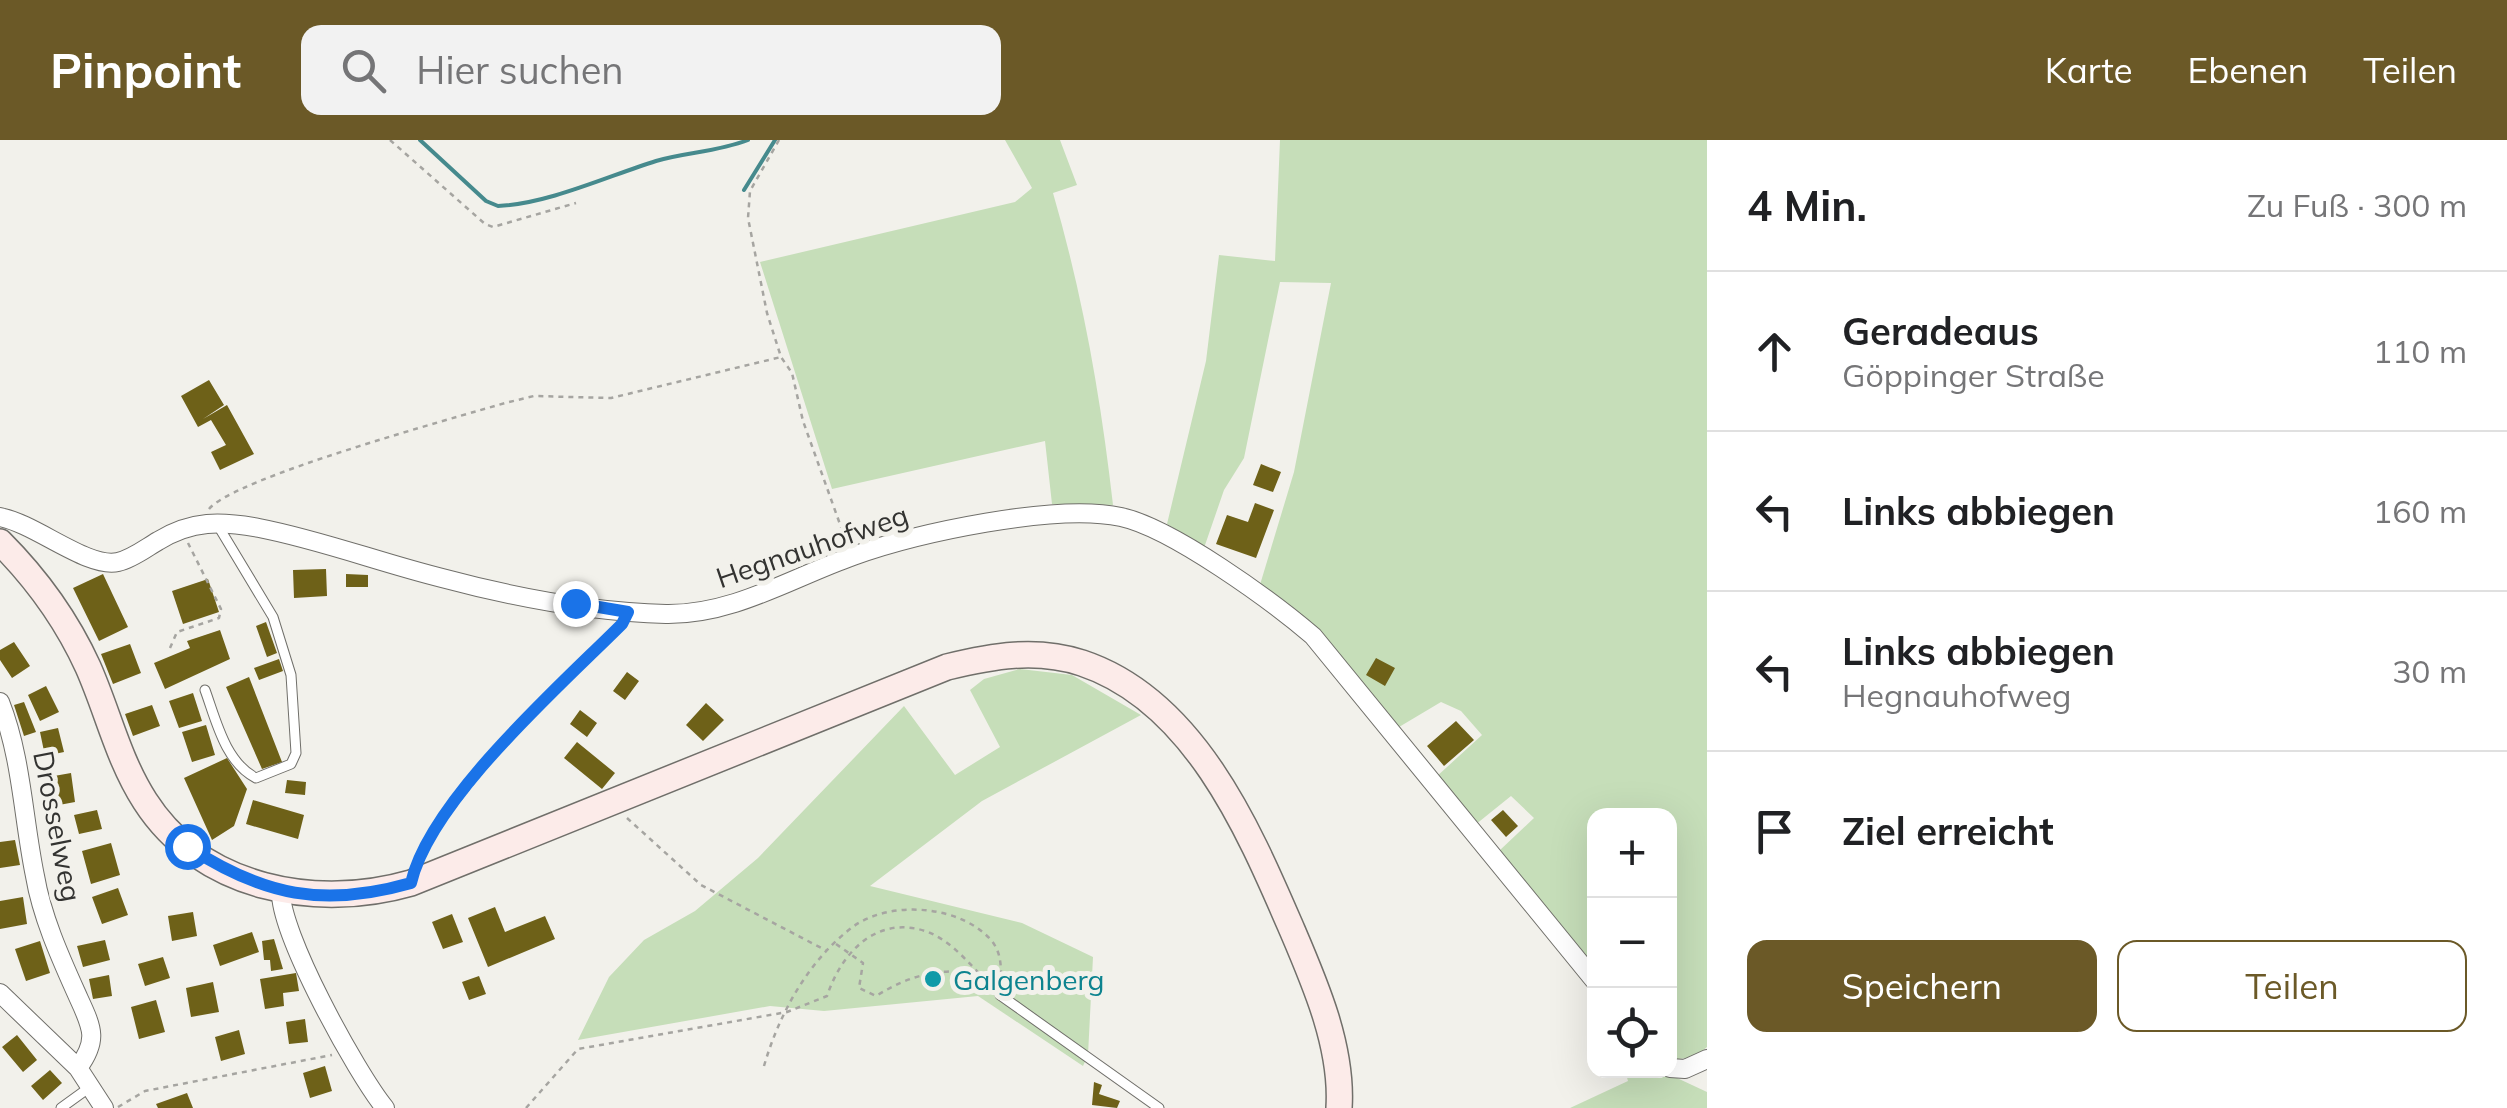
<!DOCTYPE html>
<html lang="de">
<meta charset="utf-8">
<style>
body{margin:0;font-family:Mulish,sans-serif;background:#f2f2f2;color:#202124}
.controls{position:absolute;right:30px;bottom:30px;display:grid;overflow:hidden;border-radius:20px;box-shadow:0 10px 40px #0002}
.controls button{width:90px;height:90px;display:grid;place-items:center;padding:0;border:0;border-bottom:2px solid #e0e0e0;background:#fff;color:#202124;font:50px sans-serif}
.stop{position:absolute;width:30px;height:30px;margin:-22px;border:8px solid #1a73e8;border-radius:50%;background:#fff}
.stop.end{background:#1a73e8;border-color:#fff;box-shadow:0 2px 10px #0008}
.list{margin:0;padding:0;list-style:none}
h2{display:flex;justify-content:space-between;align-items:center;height:130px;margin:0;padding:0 40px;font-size:42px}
h2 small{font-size:32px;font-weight:400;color:#757577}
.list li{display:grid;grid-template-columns:65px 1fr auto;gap:30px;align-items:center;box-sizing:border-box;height:160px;padding:0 40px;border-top:2px solid #e0e0e0}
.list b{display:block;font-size:38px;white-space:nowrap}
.list p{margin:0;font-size:32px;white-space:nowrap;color:#757577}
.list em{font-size:32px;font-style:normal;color:#757577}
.actions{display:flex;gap:20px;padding:30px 40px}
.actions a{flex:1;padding:22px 0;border:2px solid #6b5927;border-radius:20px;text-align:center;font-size:35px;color:#6b5927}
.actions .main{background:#6b5927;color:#fff}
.icon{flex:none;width:55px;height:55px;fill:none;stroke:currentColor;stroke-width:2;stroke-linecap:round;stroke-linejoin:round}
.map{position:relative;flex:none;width:1707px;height:968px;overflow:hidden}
header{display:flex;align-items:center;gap:60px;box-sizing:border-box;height:140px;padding:0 50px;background:#6b5927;color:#fff}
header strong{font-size:48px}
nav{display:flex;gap:55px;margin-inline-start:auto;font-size:35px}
.search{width:700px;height:90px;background:#f2f2f2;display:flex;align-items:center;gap:25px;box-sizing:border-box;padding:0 35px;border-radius:20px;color:#757577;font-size:38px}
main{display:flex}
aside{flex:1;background:#fff}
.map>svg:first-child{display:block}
</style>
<header>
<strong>Pinpoint</strong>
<div class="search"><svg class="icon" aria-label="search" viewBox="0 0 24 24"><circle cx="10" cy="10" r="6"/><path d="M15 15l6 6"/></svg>Hier suchen</div>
<nav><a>Karte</a><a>Ebenen</a><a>Teilen</a></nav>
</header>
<main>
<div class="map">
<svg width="1707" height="968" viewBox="0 0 1707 968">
<rect width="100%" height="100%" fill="#f2f1eb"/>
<path fill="#c6deb9" d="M1005 0H1060L1077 45 1053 53C1083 156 1101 259 1113 365L1052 364 1045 301 832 349 760 122 1015 62 1032 48Z
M1280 0H1707V907L1695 917 1670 920V676H1594V836L1499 711 1534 678 1511 656 1475 685 1435 638 1482 595 1461 571 1441 562 1394 590 1259 448 1294 332 1331 143 1280 142 1244 318 1224 350 1204 408 1167 384 1206 221 1219 115 1275 121Z
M1020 529 1072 535 1141 575 982 661 870 746 1022 783 1093 817 1088 915 1083 926 978 856 824 871 770 866 578 900 609 837 644 800 695 771 758 718 904 566 955 635 1000 607 970 550 984 539Z
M1625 931H1662L1707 952V968H1570L1628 941Z"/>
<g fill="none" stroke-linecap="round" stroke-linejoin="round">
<path stroke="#468a8d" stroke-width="4" d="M420 0 486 61 498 66C548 64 608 36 656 21 688 12 717 12 748 0
M744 50 775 0"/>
</g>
<path fill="#6e6118" d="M209 240 224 265 203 279 227 265 254 314 220 330 211 312 226 305 211 280 198 287 181 256Z
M1261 324 1281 332 1273 352 1253 345Z
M1255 363 1274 370 1256 418 1216 404 1227 375 1248 382Z
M326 429 327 456 294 458 293 430Z
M103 434 128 487 99 501 73 448Z
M346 434 368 435V447H346Z
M208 439 219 472 183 484 172 451Z
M266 482 277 513 267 517 256 486Z
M220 490 230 519 165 549 154 523 190 508 187 501Z
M14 502 30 526 12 538 0 520V510Z
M130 504 141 533 113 544 101 514Z
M1376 518 1395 528 1385 546 1366 535Z
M279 519 283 531 259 540 254 528Z
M627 532 639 541 625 560 613 551Z
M249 537 282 622 262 629 226 547Z
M46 546 59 572 40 581 28 555Z
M193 553 202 581 179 588 169 561Z
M24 562 36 592 24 596 14 565Z
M706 563 724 580 703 601 686 585Z
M152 565 160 586 133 596 125 574Z
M580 570 597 583 587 597 570 584Z
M1456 581 1474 600 1444 626 1427 606Z
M206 585 215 615 192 622 182 592Z
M58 588 64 612 45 616 40 592Z
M577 602 615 633 602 649 564 618Z
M227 618 247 649 234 686 212 700 184 638Z
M71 633 75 662 59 665 54 636Z
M287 640 306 642 305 655 285 653Z
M253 660 304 675 298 699 246 684Z
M97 670 102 689 79 694 74 675Z
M1503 670 1518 686 1506 697 1491 680Z
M15 700 20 725 0 728V702Z
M111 703 120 735 91 744 82 711Z
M118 748 128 775 102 784 92 757Z
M23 757 27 784 0 789V761Z
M495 767 505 792 545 776 555 799 488 827 468 778Z
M193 772 197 796 172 801 168 776Z
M452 774 463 802 443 809 432 782Z
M252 792 259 812 220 826 213 805Z
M274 799 283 829 271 831 270 820H264L262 801Z
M105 800 110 820 83 827 77 806Z
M40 801 50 833 26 841 15 809Z
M163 817 170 838 145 846 138 824Z
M296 833 299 851 283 853 284 866 265 869 260 839Z
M109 835 112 856 93 859 89 839Z
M479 836 486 854 469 860 462 842Z
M213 842 219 872 191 877 186 848Z
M156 860 165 892 139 899 131 867Z
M305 879 308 902 289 904 286 882Z
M239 890 245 914 221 921 215 897Z
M17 895 37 920 23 932 2 907Z
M325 926 332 951 310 958 303 933Z
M50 930 62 943 43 960 31 946Z
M1094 942 1102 945 1099 954 1120 961 1117 968 1092 965Z
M187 953 193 968H158L156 964Z"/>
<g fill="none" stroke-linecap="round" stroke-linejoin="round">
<defs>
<path id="service" d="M205 550C216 580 225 622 256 638L291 624 296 613 291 535 273 477 217 384
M1000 855 1159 968
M61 968 90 947"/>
<path id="minor" d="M0 377C36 384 88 429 118 422 132 419 146 408 158 401 192 380 221 381 259 388 321 400 381 423 442 438 513 457 592 472 666 474 733 475 791 438 853 416 917 393 1055 363 1121 377 1172 388 1272 461 1313 496L1594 840
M0 562C22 618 23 678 35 736 42 778 62 821 79 859 93 889 98 901 78 928
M281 750C278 791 357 934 385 968
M0 853 78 928 104 968
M1670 928 1685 929 1707 919"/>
<path id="secondary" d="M0 402C36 438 67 481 88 527 108 572 118 619 145 661 202 750 317 770 411 743L947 527C992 516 1036 508 1082 523 1193 560 1248 688 1290 785 1314 841 1343 906 1339 968"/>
</defs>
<use href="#service" stroke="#706f6a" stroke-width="11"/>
<use href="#minor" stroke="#706f6a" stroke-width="20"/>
<use href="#secondary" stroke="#706f6a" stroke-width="28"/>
<path stroke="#a6a5a1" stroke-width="2.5" stroke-dasharray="5 5" stroke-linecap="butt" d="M390 0 485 84 493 87 576 63
M779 0 750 51 748 78 767 173 781 217 792 233 803 281 846 401
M209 369C234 338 454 278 505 263L534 256 611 258 781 217
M170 508 177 492 219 478 221 469 188 403
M627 678 701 745 827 811
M419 718C480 626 543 563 619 487
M836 804 863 823 859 848 876 856C910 835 936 829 976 832
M764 926C779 874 809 819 854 786 891 760 960 765 991 800 1002 813 1001 828 1001 844
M118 967 145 951 332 915
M526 968 578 909 787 872 827 856C841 814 875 775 925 791 952 800 972 827 991 846"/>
<use href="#service" stroke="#fff" stroke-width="9"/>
<use href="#minor" stroke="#fff" stroke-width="18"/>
<use href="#secondary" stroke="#fcebe9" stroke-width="25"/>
</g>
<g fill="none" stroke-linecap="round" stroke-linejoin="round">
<path stroke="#1a73e8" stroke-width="12" d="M187 706C263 756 324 768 411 743 430 660 561 545 622 484L628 472 575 463"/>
</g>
<circle fill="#0f9aa8" stroke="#f2f1eb" stroke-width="4" cx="933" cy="839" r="10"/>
<g text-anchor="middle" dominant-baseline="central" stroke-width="10" stroke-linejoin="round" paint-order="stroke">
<g font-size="28" fill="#333331" stroke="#f2f1eb">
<text transform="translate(812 406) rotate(-19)">Hegnauhofweg</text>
<text transform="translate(58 686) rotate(79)">Drosselweg</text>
</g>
<g font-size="28" fill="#0d838f" stroke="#f2f1eb" text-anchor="start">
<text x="953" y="839">Galgenberg</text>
</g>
</g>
</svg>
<div class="controls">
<button>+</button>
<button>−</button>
<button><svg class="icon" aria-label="locate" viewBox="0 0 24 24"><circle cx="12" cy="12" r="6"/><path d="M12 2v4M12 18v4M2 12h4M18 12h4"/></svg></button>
</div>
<div class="stop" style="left:187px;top:706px"></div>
<div class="stop end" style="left:575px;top:463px"></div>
</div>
<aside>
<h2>4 Min.<small>Zu Fuß · 300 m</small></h2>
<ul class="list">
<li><svg class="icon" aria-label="ahead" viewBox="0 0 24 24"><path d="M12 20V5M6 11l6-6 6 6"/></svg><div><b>Geradeaus</b><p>Göppinger Straße</p></div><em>110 m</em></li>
<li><svg class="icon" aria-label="left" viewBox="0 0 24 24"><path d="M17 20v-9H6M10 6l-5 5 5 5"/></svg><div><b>Links abbiegen</b></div><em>160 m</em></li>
<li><svg class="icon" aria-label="left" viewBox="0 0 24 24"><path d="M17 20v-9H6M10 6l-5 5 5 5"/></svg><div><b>Links abbiegen</b><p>Hegnauhofweg</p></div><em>30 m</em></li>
<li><svg class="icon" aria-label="arrive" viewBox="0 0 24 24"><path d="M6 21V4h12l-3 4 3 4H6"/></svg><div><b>Ziel erreicht</b></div></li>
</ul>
<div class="actions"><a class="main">Speichern</a><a>Teilen</a></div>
</aside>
</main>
